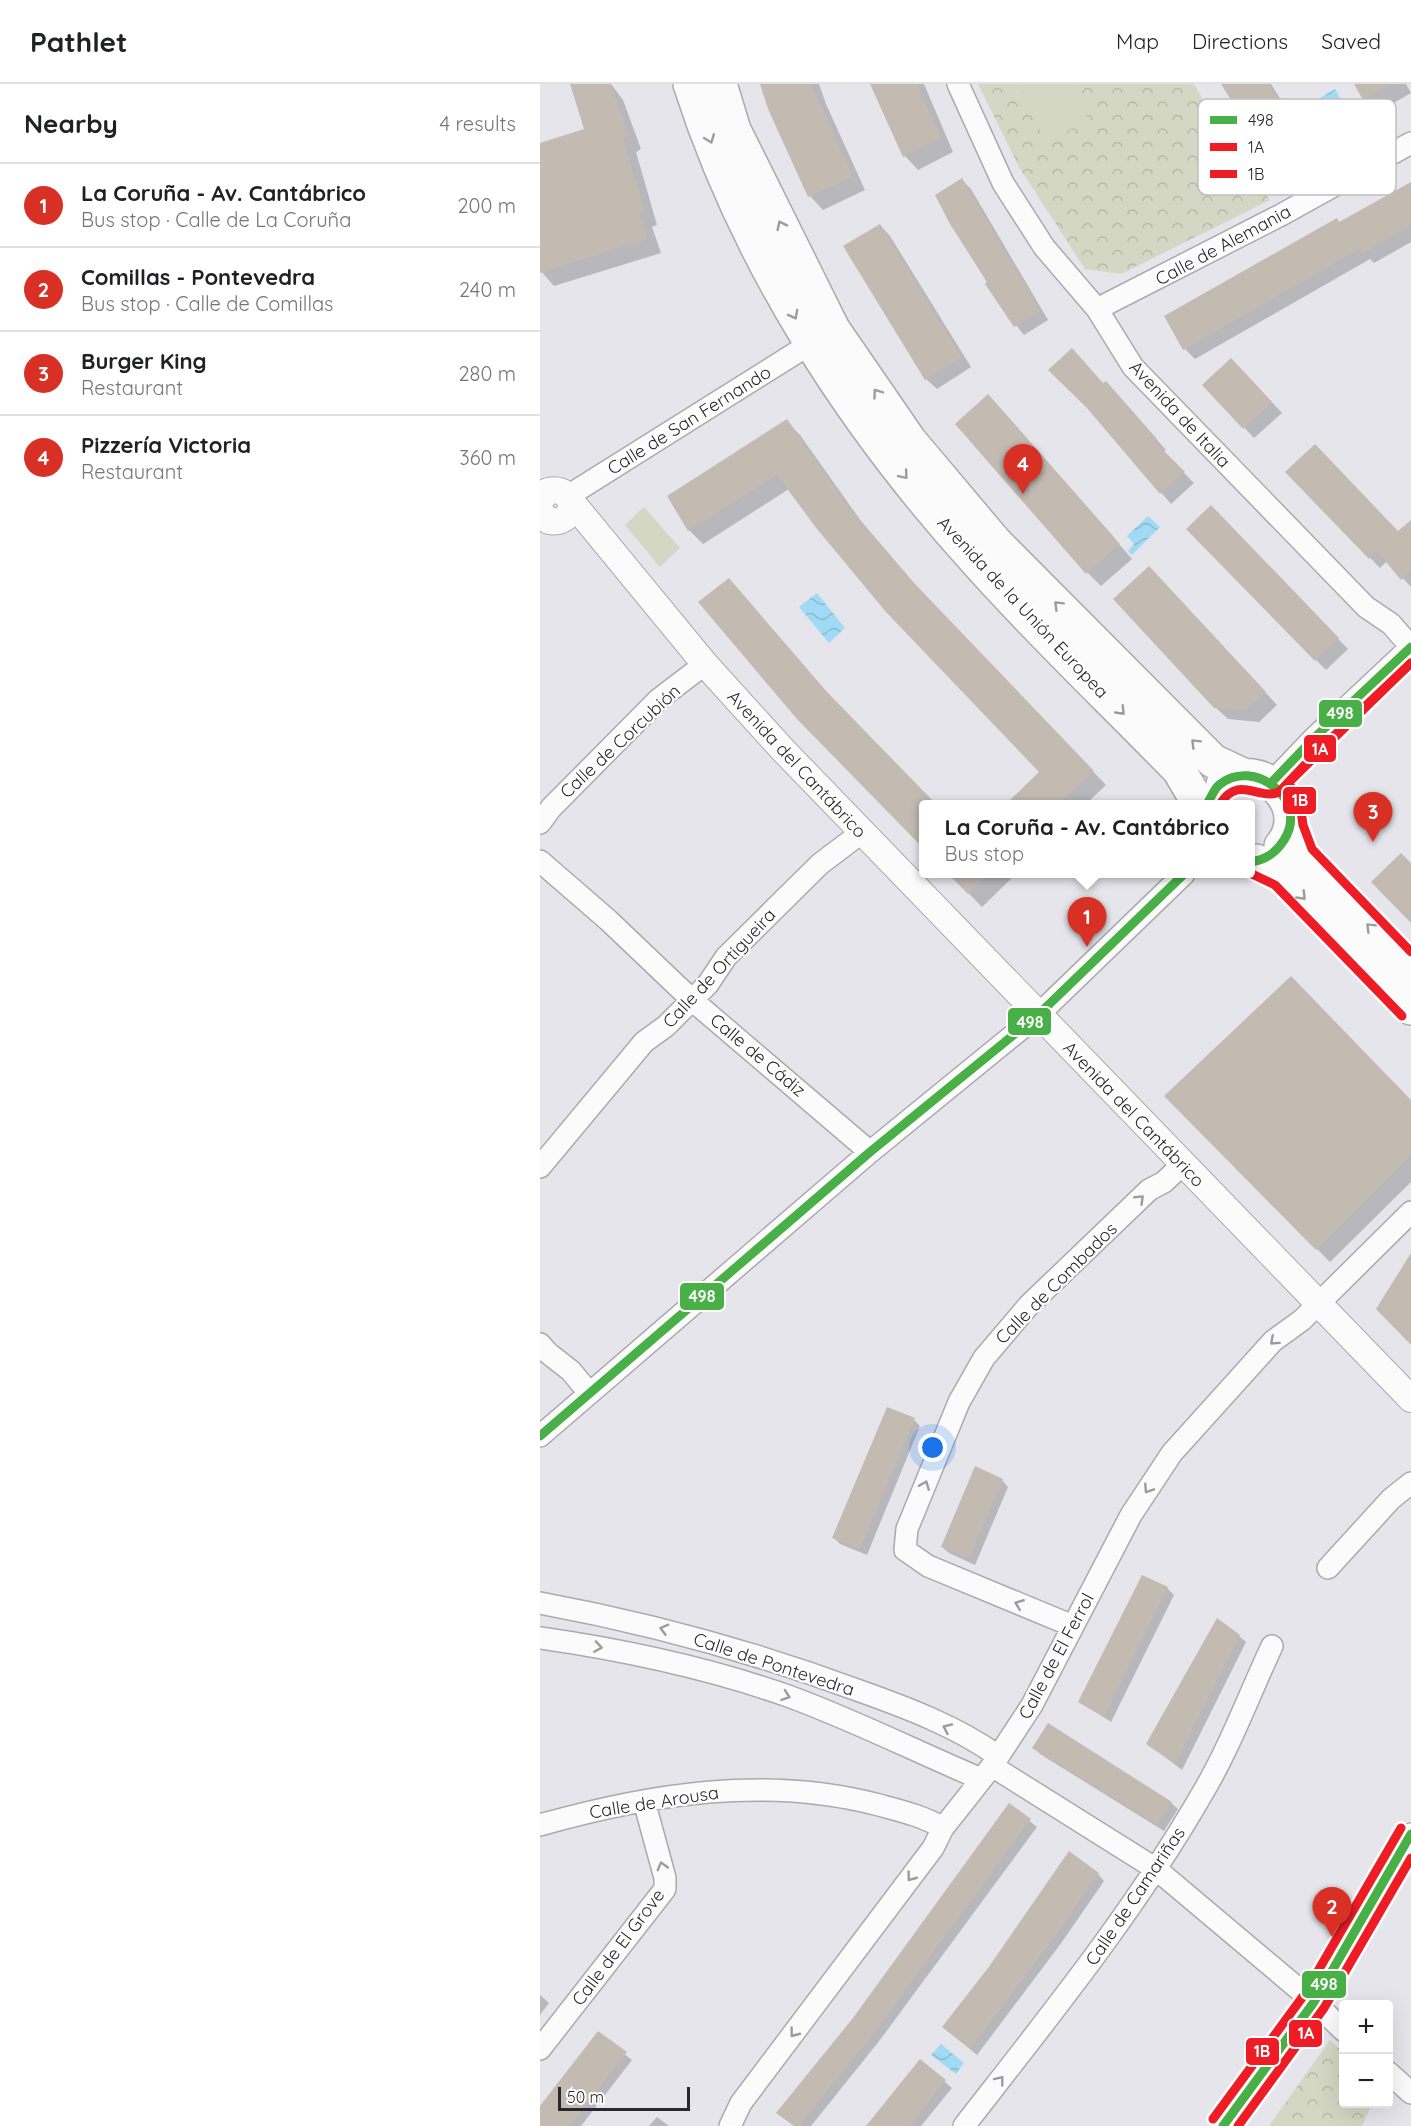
<!DOCTYPE html>
<meta charset="utf-8">
<style>
body{margin:0;font-family:Quicksand,sans-serif;background:#f2f2f2;color:#202124}
.controls{position:absolute;right:18px;bottom:18px;display:grid;overflow:hidden;border-radius:6px;box-shadow:0 6px 24px #0002}
.controls button{width:54px;height:54px;display:grid;place-items:center;padding:0;border:0;border-bottom:2px solid #e0e0e0;background:#fff;color:#202124;font:30px sans-serif}
.scale{position:absolute;left:18px;bottom:15px;width:132px;box-sizing:border-box;padding-left:6px;border:3px solid #28282c;border-top:0;font-size:16px;line-height:21px;white-space:nowrap;color:#28282c;-webkit-text-stroke:4px #fff;paint-order:stroke}
.you{position:absolute;left:393px;top:1364px;width:21px;height:21px;margin:-15px;border:4px solid #fff;border-radius:50%;background:#1a73e8;box-shadow:0 0 0 9px #1a73e833}
.badge{display:grid;place-items:center;width:39px;height:39px;border-radius:50%;background:#d93025;color:#fff;font-size:20px;font-weight:700}
.pin{position:absolute;translate:-50% -50px;filter:drop-shadow(0 2px 3px #0008)}
.pin::after{content:'';position:absolute;top:32px;width:21px;height:18px;background:inherit;clip-path:polygon(0 0,100% 0,50% 100%)}
.popup{position:absolute;left:379px;top:716px;width:336px;height:78px;box-sizing:border-box;display:grid;place-content:center;border-radius:6px;background:#fff;filter:drop-shadow(0 2px 4px #0005);font-size:20px;white-space:nowrap;color:#757577}
.popup b{font-size:22px;color:#202124}
.popup::after{content:'';position:absolute;left:50%;top:100%;margin-left:-12px;border:12px solid transparent;border-top-color:#fff}
.list{margin:0;padding:0;list-style:none}
h2{display:flex;justify-content:space-between;align-items:center;height:78px;margin:0;padding:0 24px;font-size:26px}
h2 small{font-size:20px;font-weight:400;color:#757577}
.list li{display:grid;grid-template-columns:39px 1fr auto;gap:18px;align-items:center;box-sizing:border-box;height:84px;padding:0 24px;border-top:2px solid #e0e0e0}
.list b{display:block;font-size:22px;white-space:nowrap}
.list p{margin:0;font-size:20px;white-space:nowrap;color:#757577}
.list em{font-size:20px;font-style:normal;color:#757577}
.map{position:relative;flex:none;width:871px;height:2042px;overflow:hidden}
header{display:flex;align-items:center;gap:36px;box-sizing:border-box;height:84px;padding:0 30px;background:#fff;border-bottom:2px solid #e0e0e0}
header strong{font-size:28px}
nav{display:flex;gap:33px;margin-inline-start:auto;font-size:21px}
main{display:flex}
aside{flex:1;background:#fff}
.map>svg:first-child{display:block}
</style>
<header>
<strong>Pathlet</strong>
<nav><a>Map</a><a>Directions</a><a>Saved</a></nav>
</header>
<main>
<aside>
<h2>Nearby<small>4 results</small></h2>
<ul class="list">
<li><span class="badge">1</span><div><b>La Coruña - Av. Cantábrico</b><p>Bus stop · Calle de La Coruña</p></div><em>200 m</em></li>
<li><span class="badge">2</span><div><b>Comillas - Pontevedra</b><p>Bus stop · Calle de Comillas</p></div><em>240 m</em></li>
<li><span class="badge">3</span><div><b>Burger King</b><p>Restaurant</p></div><em>280 m</em></li>
<li><span class="badge">4</span><div><b>Pizzería Victoria</b><p>Restaurant</p></div><em>360 m</em></li>
</ul>
</aside>
<div class="map">
<svg width="871" height="2042" viewBox="0 0 871 2042">
<defs>
<pattern id="park-crowns" width="20" height="18" patternUnits="userSpaceOnUse" patternTransform="scale(1.5)"><rect width="20" height="18" fill="#d4d7c3"/><path d="M2 6a3 3 0 1 1 6 0M12 15a3 3 0 1 1 6 0" fill="none" stroke="#b6b9a8"/></pattern>
<pattern id="water-waves" width="16" height="10" patternUnits="userSpaceOnUse" patternTransform="scale(1.5)"><rect width="16" height="10" fill="#a0daf4"/><path d="M0 5q4-4 8 0t8 0" fill="none" stroke="#8abbd1"/></pattern>
</defs>
<rect width="100%" height="100%" fill="#e5e5eb"/>
<path fill="url(#park-crowns)" d="M438 0H654L676 38 730 116 581 190 545 185 479 83Z
M790 1956 803 1968 804 2020H832L822 2042H729Z"/>
<path fill="#d4d7c3" d="M479 0H532L549 37 505 57Z
M104 423 140 464 120 483 85 441Z"/>
<path fill="url(#water-waves)" d="M795 5 810 32 795 41 780 14Z
M608 432 620 443 592 471 588 467 594 460 587 452Z
M277 509 305 544 289 559 259 523Z
M401 1960 424 1979 416 1990 391 1971Z"/>
<path fill="#0003" d="M31 0H71L83 16 101 65 96 68 117 141 112 143 121 169 14 202 0 186V61L46 46Z
M222 0H279L286 20 325 106 283 126 270 112Z
M332 0H384L413 68 378 86 365 72Z
M682 0H731L772 66 741 86 727 72Z
M816 0H866L871 9 838 28 824 15Z
M422 96 431 105 508 236 484 251 460 221 397 111Z
M871 99V158L834 179 830 175 655 275 645 265 800 139Z
M340 141 350 152 431 283 397 305 386 295Z
M702 286 742 329 714 354 664 301Z
M566 299 626 366 623 368 654 399 631 420 550 325Z
M462 326 592 475 561 502 548 489Z
M246 337 260 351 321 437 388 516 566 701 546 720H468L501 688 249 405 163 460 149 446 129 412Z
M748 388 858 449 871 438V503L847 477 840 484Z
M671 423 808 565 786 586 648 445Z
M189 496 299 622 395 720H384Z
M621 496 737 621 719 638 688 635 675 623Z
M410 790H476L442 823Z
M626 1013 871 1017V1098L790 1178Z
M374 1336 380 1342 327 1471 300 1460 294 1454Z
M462 1396 468 1403 435 1481 409 1469 402 1463Z
M627 1504 634 1511 571 1638 540 1618Z
M699 1552 706 1558 642 1686 608 1660Z
M508 1641 631 1719 638 1725 624 1747 500 1670 493 1663Z
M469 1721 497 1743 340 1956 271 2042H254L314 1935Z
M558 1790 564 1797 522 1858 437 1971 411 1949Z
M0 1911 9 1919 0 1931Z
M58 1949 92 1976 41 2042H0V2025Z
M380 1977 412 2004 381 2042H327Z
M117 2033 129 2042H109Z"/>
<path fill="#c3bbb2" d="M30 0H70L89 51 83 54 105 128 99 129 108 155 0 189V59L44 45Z
M220 0H271L313 93 268 113 228 25Z
M330 0H377L401 54 363 73Z
M681 0H728L760 52 726 73Z
M814 0H850L823 16Z
M422 94 501 227 474 243 445 200 447 198 410 140 395 111Z
M871 98V141L822 170 819 165 643 266 624 232 797 134 799 138Z
M340 140 422 273 385 296 303 162Z
M532 264 563 299 566 297 617 355 614 357 645 388 620 410 546 323 508 286Z
M691 274 732 318 703 345 662 301Z
M448 310 580 460 546 490 415 340Z
M247 335 307 421 375 500 554 687 519 720H466L499 688 346 528 277 445 237 391 148 447 127 412Z
M775 360 858 447 871 436V487L861 496 837 467 829 475 745 388Z
M671 421 799 554 775 577 646 445Z
M609 482 726 608 706 626 674 624 573 515Z
M189 494 286 607 396 720H384V765L257 635 158 518Z
M861 769 871 779V839L831 798Z
M407 789H449L428 810Z
M751 892 871 1016V1071L776 1166 624 1012Z
M871 1169V1261L836 1225Z
M347 1323 375 1334 320 1465 292 1454Z
M435 1382 463 1395 429 1475 401 1463Z
M602 1491 628 1503 564 1633 538 1618Z
M677 1534 700 1551 635 1680 606 1660Z
M508 1639 632 1718 617 1741 492 1664Z
M469 1719 491 1735 334 1949 259 2042H254L236 2029 313 1934Z
M529 1767 559 1789 516 1851 430 1965 402 1943 448 1884Z
M58 1947 87 1968 30 2042H0V2022Z
M380 1975 406 1996 370 2042H326Z"/>
<g fill="none" stroke-linecap="round" stroke-linejoin="round">
<defs>
<path id="minor" d="M418 0 463 99 504 163 557 225 593 283 826 523 851 540 871 563
M557 225 741 131 871 59
M28 412 270 260
M732 698 773 655 871 563
M0 739 11 724 119 615 165 580
M0 777 68 836 152 916 330 1068
M0 1083 104 958 126 942 168 900 186 873 280 780 321 749
M0 1260 8 1269 31 1287 49 1309
M0 1352 330 1068 498 931 644 790
M788 1484 851 1415 871 1399
M0 1519C109 1539 214 1568 317 1606 365 1623 416 1642 458 1672
M533 1542 388 1482 365 1466 367 1445 419 1318 444 1274 489 1221 609 1106 624 1098 643 1080
M0 1554C84 1566 168 1584 248 1612 314 1636 377 1668 441 1695
M452 1682 616 1785 774 1918 804 1947
M0 1741C110 1710 226 1691 339 1721 361 1727 383 1732 403 1744
M0 1965 125 1805V1794L104 1717
M848 1988 871 2009
M190 2042 201 2019 393 1764 403 1744 452 1682 492 1621 591 1431 632 1369 733 1257 762 1236 871 1128
M424 2042C508 1934 594 1828 662 1710 690 1663 709 1611 732 1562
M683 2042 774 1918 871 1750"/>
<path id="tertiary" d="M0 416 8 407C37 400 39 442 9 437L0 428
M31 417 165 580 243 666 871 1315"/>
<path id="primary" d="M150 0C207 178 312 340 437 478 501 550 572 617 639 686L659 720
M180 0 194 46 293 245 370 357 456 459 673 677 703 691
M683 700C722 671 773 724 741 762
M751 744 762 772 771 784 871 885
M716 777 742 791 871 924"/>
</defs>
<use href="#minor" stroke="#aaaaae" stroke-width="24"/>
<use href="#tertiary" stroke="#aaaaae" stroke-width="28"/>
<use href="#primary" stroke="#aaaaae" stroke-width="36"/>
<use href="#minor" stroke="#fbfbfc" stroke-width="21"/>
<use href="#tertiary" stroke="#fbfbfc" stroke-width="26"/>
<use href="#primary" stroke="#fbfbfc" stroke-width="33"/>
<defs>
<path id="bus-1" d="M732 698 773 655 871 563
M667 720C671 714 674 705 679 701 713 672 770 716 744 756 736 769 726 776 710 778
M0 1352 330 1068 498 931 644 790
M683 2042 774 1918 871 1750"/>
<path id="bus-2" d="M680 720C699 690 718 717 739 708L781 664 871 579
M712 790 735 801 862 932
M698 2042 784 1924 871 1774"/>
<path id="bus-3" d="M871 579 748 699 759 713 763 741 772 765 871 868
M673 2035 764 1911 861 1744"/>
</defs>
<use href="#bus-1" stroke="#fff" stroke-width="14"/>
<use href="#bus-2" stroke="#fff" stroke-width="14"/>
<use href="#bus-3" stroke="#fff" stroke-width="14"/>
<use href="#bus-1" stroke="#48b046" stroke-width="9"/>
<use href="#bus-2" stroke="#ee1c25" stroke-width="9"/>
<use href="#bus-3" stroke="#ee1c25" stroke-width="9"/>
</g>
<defs><path id="oneway-chevron" d="M-2-3.5L2.5 0L-2 3.5" fill="none" stroke-width="1.6" stroke-linecap="round" stroke-linejoin="round" transform="scale(1.5)"/></defs>
<g stroke="#9c9c9e">
<use href="#oneway-chevron" transform="translate(170 55) rotate(69)"/>
<use href="#oneway-chevron" transform="translate(241 141) rotate(-116)"/>
<use href="#oneway-chevron" transform="translate(254 231) rotate(62)"/>
<use href="#oneway-chevron" transform="translate(337 309) rotate(-125)"/>
<use href="#oneway-chevron" transform="translate(364 391) rotate(50)"/>
<use href="#oneway-chevron" transform="translate(518 521) rotate(-135)"/>
<use href="#oneway-chevron" transform="translate(581 627) rotate(46)"/>
<use href="#oneway-chevron" transform="translate(655 659) rotate(-135)"/>
<use href="#oneway-chevron" transform="translate(762 812) rotate(46)"/>
<use href="#oneway-chevron" transform="translate(830 843) rotate(-135)"/>
<use href="#oneway-chevron" transform="translate(600 1115) rotate(-44)"/>
<use href="#oneway-chevron" transform="translate(734 1257) rotate(138)"/>
<use href="#oneway-chevron" transform="translate(385 1401) rotate(-68)"/>
<use href="#oneway-chevron" transform="translate(608 1405) rotate(123)"/>
<use href="#oneway-chevron" transform="translate(479 1520) rotate(-158)"/>
<use href="#oneway-chevron" transform="translate(124 1545) rotate(-165)"/>
<use href="#oneway-chevron" transform="translate(58 1563) rotate(9)"/>
<use href="#oneway-chevron" transform="translate(246 1612) rotate(19)"/>
<use href="#oneway-chevron" transform="translate(407 1644) rotate(-155)"/>
<use href="#oneway-chevron" transform="translate(122 1782) rotate(-105)"/>
<use href="#oneway-chevron" transform="translate(371 1793) rotate(127)"/>
<use href="#oneway-chevron" transform="translate(254 1949) rotate(127)"/>
<use href="#oneway-chevron" transform="translate(460 1996) rotate(-52)"/>
</g>
<g text-anchor="middle" dominant-baseline="central" stroke-width="4.5" stroke-linejoin="round" paint-order="stroke">
<g font-size="18" fill="#28282c" stroke="#fff">
<text transform="translate(683 161) rotate(-28)">Calle de Alemania</text>
<text transform="translate(640 330) rotate(47)">Avenida de Italia</text>
<text transform="translate(149 336) rotate(-32)">Calle de San Fernando</text>
<text transform="translate(483 523) rotate(47)">Avenida de la Unión Europea</text>
<text transform="translate(80 657) rotate(-43)">Calle de Corcubión</text>
<text transform="translate(257 680) rotate(47)">Avenida del Cantábrico</text>
<text transform="translate(179 884) rotate(-47)">Calle de Ortigueira</text>
<text transform="translate(218 971) rotate(40)">Calle de Cádiz</text>
<text transform="translate(594 1030) rotate(46)">Avenida del Cantábrico</text>
<text transform="translate(516 1199) rotate(-45)">Calle de Combados</text>
<text transform="translate(516 1572) rotate(-62)">Calle de El Ferrol</text>
<text transform="translate(234 1580) rotate(18)">Calle de Pontevedra</text>
<text transform="translate(114 1718) rotate(-9)">Calle de Arousa</text>
<text transform="translate(595 1812) rotate(-56)">Calle de Camariñas</text>
<text transform="translate(78 1863) rotate(-53)">Calle de El Grove</text>
</g>
</g>
<rect x="658" y="15" width="198" height="96" rx="9" fill="#fff" stroke="#bebec0" stroke-width="1.5"/>
<rect x="670" y="32" width="27" height="8" fill="#48b046"/>
<rect x="670" y="59" width="27" height="8" fill="#ee1c25"/>
<rect x="670" y="86" width="27" height="8" fill="#ee1c25"/>
<g font-size="16" fill="#28282c">
<text x="708" y="42">498</text>
<text x="708" y="69">1A</text>
<text x="708" y="96">1B</text>
</g>
<g stroke="#fff" stroke-width="2">
<rect x="778" y="615" width="45" height="29" rx="6" fill="#48b046"/>
<rect x="763" y="650" width="34" height="29" rx="6" fill="#ee1c25"/>
<rect x="742" y="702" width="35" height="29" rx="6" fill="#ee1c25"/>
<rect x="467" y="923" width="45" height="29" rx="6" fill="#48b046"/>
<rect x="139" y="1198" width="46" height="29" rx="6" fill="#48b046"/>
<rect x="761" y="1886" width="46" height="29" rx="6" fill="#48b046"/>
<rect x="748" y="1935" width="35" height="29" rx="6" fill="#ee1c25"/>
<rect x="705" y="1953" width="35" height="29" rx="6" fill="#ee1c25"/>
</g>
<g font-size="16" text-anchor="middle" font-weight="bold" fill="#fff">
<text x="800" y="635">498</text>
<text x="780" y="671">1A</text>
<text x="760" y="722">1B</text>
<text x="490" y="944">498</text>
<text x="162" y="1218">498</text>
<text x="784" y="1906">498</text>
<text x="766" y="1955">1A</text>
<text x="722" y="1973">1B</text>
</g>
</svg>
<div class="controls">
<button>+</button>
<button>−</button>
</div>
<div class="scale">50 m</div>
<div class="you"></div>
<div class="pin badge" style="left:547px;top:863px">1</div>
<div class="popup"><b>La Coruña - Av. Cantábrico</b>Bus stop</div>
<div class="pin badge" style="left:792px;top:1853px">2</div>
<div class="pin badge" style="left:833px;top:758px">3</div>
<div class="pin badge" style="left:483px;top:410px">4</div>
</div>
</main>
